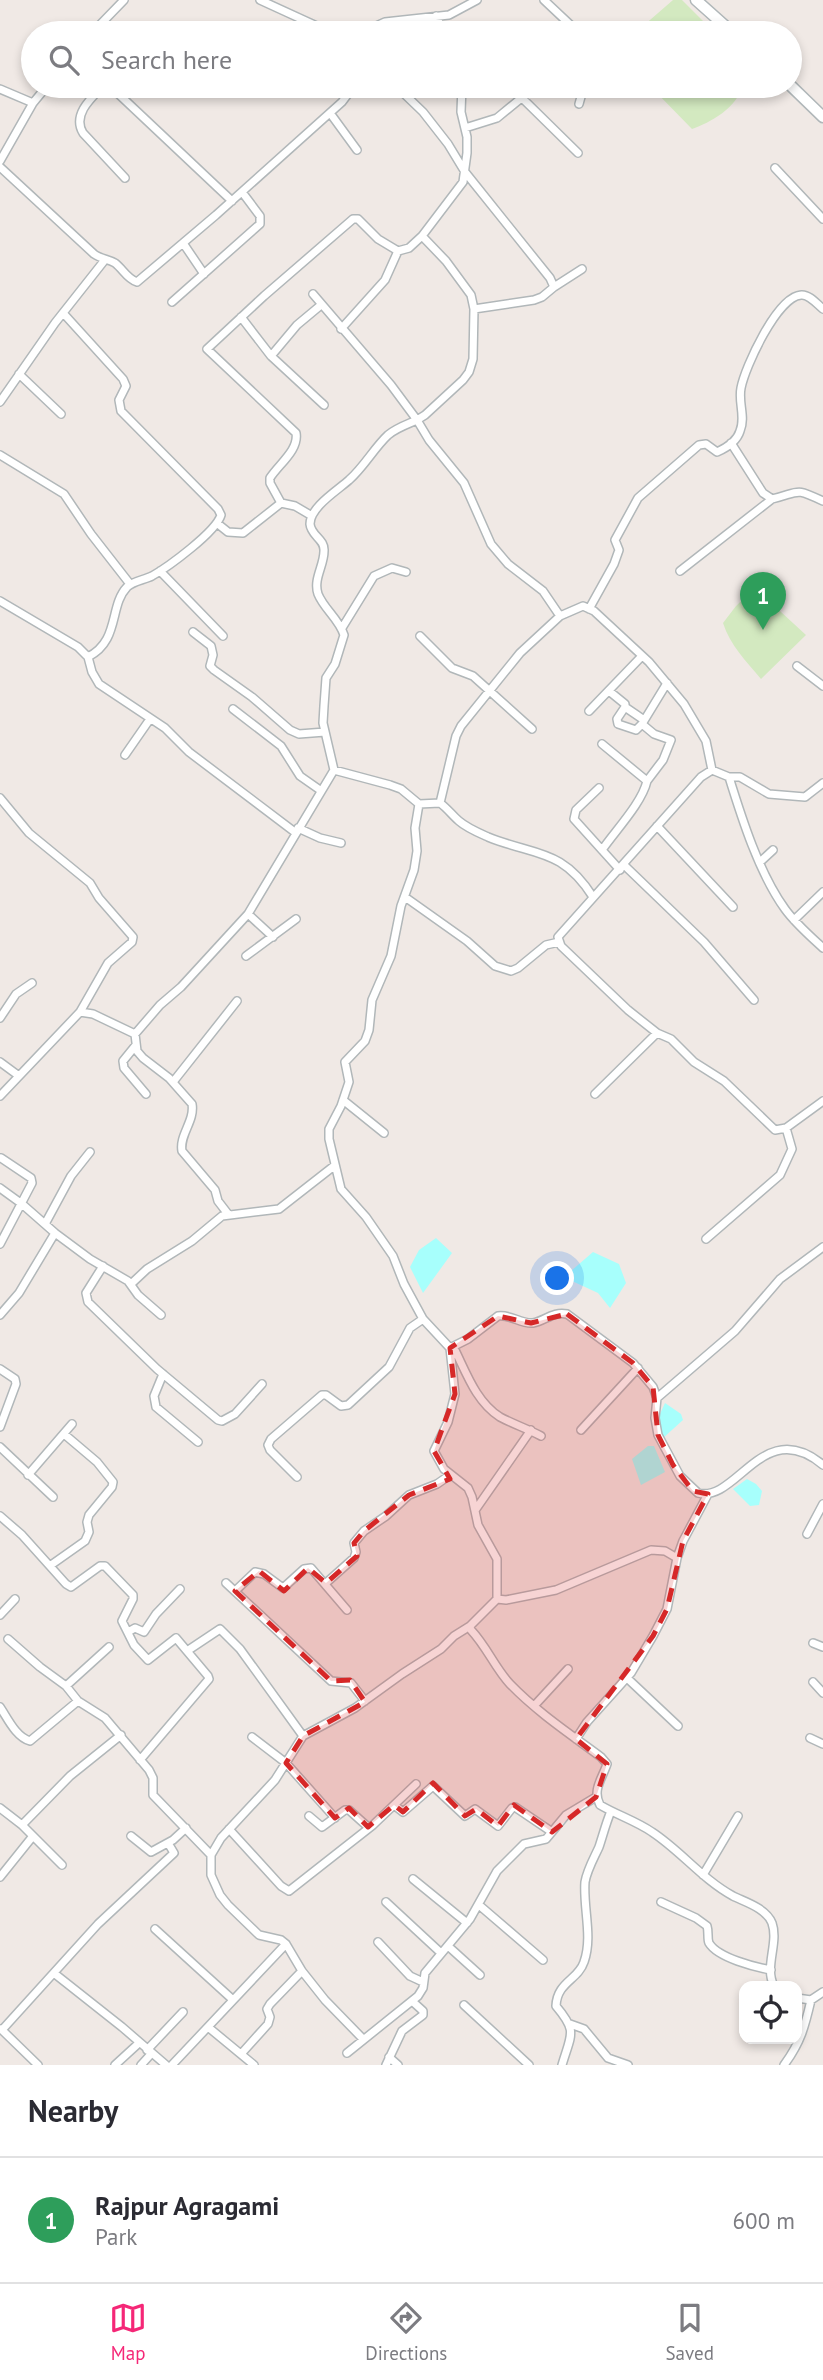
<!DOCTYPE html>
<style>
body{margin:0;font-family:"PT Sans",sans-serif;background:#f2f2f3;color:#2b2b33}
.controls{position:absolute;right:21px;bottom:21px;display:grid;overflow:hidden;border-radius:14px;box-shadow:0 4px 10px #0003}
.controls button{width:63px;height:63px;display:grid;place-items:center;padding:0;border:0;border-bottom:2px solid #e1e1e2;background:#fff;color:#2b2b33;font:35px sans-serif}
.you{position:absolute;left:558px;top:1279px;width:24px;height:24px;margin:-18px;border:5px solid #fff;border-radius:50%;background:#1a73e8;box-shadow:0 0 0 10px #1a73e833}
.badge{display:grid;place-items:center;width:46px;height:46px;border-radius:50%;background:#f52777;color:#fff;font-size:23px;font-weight:700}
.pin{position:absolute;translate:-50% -58px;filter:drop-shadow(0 2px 4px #0008)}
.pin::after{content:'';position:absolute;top:37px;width:24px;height:21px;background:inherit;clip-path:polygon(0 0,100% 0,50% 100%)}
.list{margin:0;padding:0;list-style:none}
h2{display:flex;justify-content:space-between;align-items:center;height:91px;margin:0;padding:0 28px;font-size:30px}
h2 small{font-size:23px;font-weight:400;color:#7c7c81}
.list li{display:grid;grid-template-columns:46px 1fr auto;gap:21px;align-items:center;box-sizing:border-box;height:126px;padding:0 28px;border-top:2px solid #e1e1e2}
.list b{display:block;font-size:26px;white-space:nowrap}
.list p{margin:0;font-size:23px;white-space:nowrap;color:#7c7c81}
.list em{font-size:23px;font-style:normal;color:#7c7c81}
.icon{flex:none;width:38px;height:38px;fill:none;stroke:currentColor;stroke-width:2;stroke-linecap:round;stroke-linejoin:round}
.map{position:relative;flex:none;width:823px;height:2065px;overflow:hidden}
.search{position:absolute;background:#fff;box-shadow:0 4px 10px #0003;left:21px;right:21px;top:21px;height:77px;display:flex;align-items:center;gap:18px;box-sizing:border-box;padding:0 24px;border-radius:38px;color:#7c7c81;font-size:26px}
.sheet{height:217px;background:#fff}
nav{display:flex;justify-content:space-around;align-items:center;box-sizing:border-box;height:98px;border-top:2px solid #e1e1e2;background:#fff;font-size:19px;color:#7c7c81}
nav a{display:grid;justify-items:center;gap:4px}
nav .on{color:#f52777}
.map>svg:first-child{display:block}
</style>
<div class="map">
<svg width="823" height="2065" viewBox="0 0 823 2065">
<rect width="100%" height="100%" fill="#f0e9e5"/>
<path fill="#d3e9c0" d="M673 0H682L715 33H635Z
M650 86H742C738 107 710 123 692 129Z
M755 588 806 635 761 679C746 661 730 645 723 623L736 606Z"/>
<path fill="#a7fffc" d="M436 1238 452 1253 423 1293 410 1267 419 1250Z
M593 1252 619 1264 626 1283 610 1308 598 1293 572 1281 571 1271Z
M665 1403 681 1414 683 1420 662 1439 659 1416Z
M648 1446H654L665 1472 641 1485 632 1459Z
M747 1479 756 1484 762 1491 759 1505 750 1506 733 1489Z"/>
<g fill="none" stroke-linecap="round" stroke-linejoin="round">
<defs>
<path id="street" d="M260 0 332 33
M544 0 579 33
M436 16 444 33
M92 33 124 0
M361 33 385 22 449 15 477 0
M103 86C91 98 72 115 83 133L125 178
M110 86 232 201
M396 86 423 112 448 144 465 172 550 278 554 287 542 297 534 300 474 309
M0 89 33 103
M522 98 578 153
M579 104 584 86
M330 113 357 150
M465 128 497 118 536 86
M0 161 33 103 47 86
M0 167 94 254C101 259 108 259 115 263 123 269 127 279 137 282L216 215 342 102 354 86
M775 168 823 219
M183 243 204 274
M554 287 582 269
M313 294 391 385 417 420 425 415 463 380 469 372 473 359 474 309 471 295 446 261 422 236
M172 302 260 224V216L242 192
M64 314 123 379 126 386 119 400 121 411 218 509 221 515C216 532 168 567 152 576 144 580 133 581 127 587 109 606 120 641 88 657
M241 317 271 356 324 405
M341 329 385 280 398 251
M271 356 297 325 321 305
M19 374 61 414
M0 402 55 323 104 261
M731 443 763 493 772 499C801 492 793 487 823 501
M0 455 64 494 91 534 130 584
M281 503 270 483V478C279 464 299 450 296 433L207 349 264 296 353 219H358L378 239 398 251 409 248 422 236 463 182 467 153V137L461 112 462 86
M218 524 228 532 243 533 281 503 295 506 312 516
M160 571 223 636
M680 571 772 499
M0 601 78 647 88 657 92 672 99 684 165 728 189 752 296 833
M589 609 614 564 619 550 615 540 638 498 699 445 706 444 717 452C726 448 737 441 740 431 746 417 738 403 741 388 745 367 777 297 801 295 809 294 817 304 823 309
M342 628 374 576 392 568 406 572
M193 632 211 646 213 655 210 666 214 670 252 697 290 730 299 734 325 732
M420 636 452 668 473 676 532 729
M797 666 823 686
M609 691 625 704V707
M233 709 281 746 300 776 320 790
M589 711 642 656
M642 724 636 730 618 724 617 719 625 707 644 720
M125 755 150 719
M334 770 323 723 324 706 326 678 335 664 344 635C339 619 324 609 318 594 313 579 324 566 324 551 325 539 311 536 310 524 310 507 338 490 349 480 364 467 374 448 388 435 396 428 408 424 417 420L429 440 464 483 491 544 508 564 543 591 560 616
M729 777C742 819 759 873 785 909 795 923 810 936 823 948
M647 781 663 760 671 740 654 734 642 724 667 683
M823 783 805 797 769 794 740 777H729L712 770 701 777 558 937 561 946 628 1010 657 1033 671 1039 694 1062 724 1081 775 1130 786 1128 823 1101
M599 788 576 810 574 819 620 870
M0 798 29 833 90 883 99 898 133 937 132 942 108 963 80 1012
M440 803 456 736 461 726 520 653 560 616 583 606 594 611 649 662 684 704 706 741 712 770
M419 804 440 803C447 808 453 816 459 821 467 828 479 833 488 837 535 856 562 848 593 897
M657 826 733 907
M298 828 320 838 341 843
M602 850C615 831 642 803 647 781L602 744
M760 862 773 850
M624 865 704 942 754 1000
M405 897 467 941 495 966 511 971 518 968 546 945 559 942
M248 914 273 937
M794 920 823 892
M246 956 296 919
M0 1018 16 994 32 983
M135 1034 137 1051 143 1058 169 1078 192 1104C195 1121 179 1135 182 1151L215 1190 218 1201 228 1214
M136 1045 123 1061 124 1068 146 1094
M0 1062 19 1076
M173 1082 237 1001
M595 1094 657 1033
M0 1096 80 1012 93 1014 135 1034 160 1005 181 987 248 914 334 770 390 785 401 789 419 804 415 828 417 851 414 870 401 906 391 956 372 1000 369 1030 365 1041 345 1062 349 1082 341 1106 329 1129V1139L341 1189 366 1217 393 1256 404 1284 423 1319 450 1348 468 1339 498 1316C511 1314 520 1324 533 1323 545 1321 553 1311 567 1314L633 1363 653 1387 657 1398 655 1418 658 1435 680 1476 698 1493C737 1503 763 1415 823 1465
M343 1100 384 1133
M0 1188 22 1204 55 1233 90 1259 128 1281 138 1295 161 1315
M45 1224 71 1176 90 1152
M706 1239 780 1175 792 1149 786 1128
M0 1244 32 1183 31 1178 1 1158
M103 1266 86 1293 88 1302 157 1369 218 1420 222 1421 235 1414 262 1384
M131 1284 147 1269 192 1241 222 1216 279 1209 334 1166
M0 1315 19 1293 55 1233
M450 1348 455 1394 448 1422 434 1451 444 1469 468 1488 472 1497 478 1525 497 1559V1599L470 1626 471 1630C487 1647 495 1668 510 1684 537 1712 570 1734 601 1757L607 1764C602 1779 592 1790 600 1805 617 1815 636 1821 652 1832 681 1851 702 1879 733 1896 745 1902 766 1908 772 1923 779 1943 764 1967 774 1986
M454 1348C466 1372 476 1402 500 1417 513 1424 528 1429 541 1436
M0 1369 15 1379 16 1384 0 1427
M163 1374 154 1396 156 1407 198 1442
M657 1398 735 1331 780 1279 823 1247
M581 1430 638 1368
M0 1447 53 1497
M28 1475 72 1424
M297 1477 270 1450 268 1445 271 1439 322 1395H326L341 1406 348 1405 389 1367 410 1328 423 1319
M476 1509 531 1430
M0 1516 22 1535 66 1584 71 1587 100 1566H105L133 1595V1599L122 1621 134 1645 148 1660 176 1638 208 1676 209 1679 140 1760
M807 1534 823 1504
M51 1565 85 1541 89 1532 87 1522 89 1515 112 1487 113 1482 97 1462 64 1434
M226 1583 331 1681 351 1683 365 1701
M326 1583 354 1558 356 1552 354 1543 364 1531 386 1516 409 1495 437 1484 450 1475
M235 1591 255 1572 264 1574 283 1588 304 1569 311 1568 347 1610
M497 1599 506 1600 556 1590 651 1550 665 1551 677 1558
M0 1615 15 1599
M128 1632 135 1628 144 1632 156 1614 180 1589
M8 1639 40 1667 66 1686 78 1701 105 1718 149 1770 153 1778V1795L211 1855V1875L220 1895 228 1905 259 1935 281 1940 286 1944 302 1971 325 2000 363 2039
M813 1643 823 1647
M187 1651 220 1629 240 1649 303 1736
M627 1678 678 1726
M813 1682 823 1693
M66 1686 109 1647
M534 1706 568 1669
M0 1707C8 1719 16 1737 30 1741L78 1701
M252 1737 286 1763 335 1818
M810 1738 823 1744
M576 1739 587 1722 631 1673 653 1636 667 1609 677 1558 683 1541 708 1494
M394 1805 403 1812 433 1786 465 1816 475 1809 498 1826 512 1808 515 1807 552 1832
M0 1808 22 1825 62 1865
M309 1816 322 1827 345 1810H349L368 1827
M22 1825 70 1776 121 1735
M229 1829 281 1886 289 1891 373 1825 416 1784
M131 1836 151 1852 173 1840 186 1828
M211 1855 221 1838 275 1780 303 1736 355 1708 402 1674 441 1649 454 1636 470 1626
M703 1875 738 1816
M0 1877 33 1836
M413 1879 467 1923
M386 1902 441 1953
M661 1902 696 1918 707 1926C709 1932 707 1938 709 1943 718 1958 755 1967 771 1970
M479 1905 543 1960
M155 1929 232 1999
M378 1942 410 1976 423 1982
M448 1946 480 1975
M55 1974 122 2027 166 2065
M797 1998 811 2000 823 1992
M464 2005 529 2065
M570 2024 584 2029 608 2058 628 2065
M208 2027 254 2065
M1 2029 38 2065
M2 2030 98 1924 174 1853 168 1843
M147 2050 183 2012
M347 2053 418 1996 423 1988 425 1973 470 1919 497 1871 524 1844 546 1839 566 1815 596 1797
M241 2054 268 2024 270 2017 267 2009 270 2004 302 1971
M389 2057 398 2065
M115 2065 139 2043
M141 2065 151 2054
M172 2065 286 1944
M386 2065 402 2031 423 2015V2011L412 2001
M562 2065C571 2034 578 2032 556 2006 557 1982 578 1980 584 1962 593 1937 583 1908 585 1882 587 1870 594 1858 599 1847 603 1835 606 1823 611 1811
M784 2065C801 2042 805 2026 811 2000"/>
<path id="secondary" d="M696 0 733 33
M790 85 823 117"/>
</defs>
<use href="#street" stroke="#b1b7b9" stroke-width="10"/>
<use href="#secondary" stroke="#b0b7b9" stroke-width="13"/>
<use href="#street" stroke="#fff" stroke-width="7"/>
<use href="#secondary" stroke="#fff" stroke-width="10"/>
</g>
<path fill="#d62828" fill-opacity="0.2" stroke="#d62828" stroke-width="5" stroke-dasharray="14 9" stroke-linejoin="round" d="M567 1314 633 1363 653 1387 658 1435 673 1465 693 1491 708 1494 683 1541 667 1609 653 1636 576 1739 607 1764 596 1797 552 1832 514 1805 498 1826 476 1809 465 1816 433 1783 403 1812 394 1805 368 1827 349 1808 335 1818 286 1763 303 1736 365 1702 350 1680 331 1681 235 1591 259 1571 284 1591 308 1568 326 1583 357 1556 354 1543 364 1531 409 1495 450 1479 434 1451 455 1394 450 1348 498 1316 531 1323Z"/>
</svg>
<div class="controls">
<button><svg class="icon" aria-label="locate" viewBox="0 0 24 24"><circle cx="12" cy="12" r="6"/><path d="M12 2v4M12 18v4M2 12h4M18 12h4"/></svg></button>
</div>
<div class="you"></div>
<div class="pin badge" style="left:763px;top:630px;background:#2e9e5b">1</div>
<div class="search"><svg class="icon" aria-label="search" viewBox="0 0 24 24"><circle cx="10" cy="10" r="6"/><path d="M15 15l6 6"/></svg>Search here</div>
</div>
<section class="sheet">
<h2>Nearby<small></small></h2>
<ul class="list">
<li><span class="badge" style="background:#2e9e5b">1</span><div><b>Rajpur Agragami</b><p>Park</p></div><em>600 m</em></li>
</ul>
</section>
<nav>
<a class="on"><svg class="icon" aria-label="map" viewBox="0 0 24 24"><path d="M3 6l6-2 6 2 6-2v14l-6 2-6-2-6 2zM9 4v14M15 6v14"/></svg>Map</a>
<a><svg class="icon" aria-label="directions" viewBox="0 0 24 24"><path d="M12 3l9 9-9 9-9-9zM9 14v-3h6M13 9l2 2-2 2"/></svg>Directions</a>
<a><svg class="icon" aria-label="saved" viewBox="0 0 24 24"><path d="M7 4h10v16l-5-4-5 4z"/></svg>Saved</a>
</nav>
